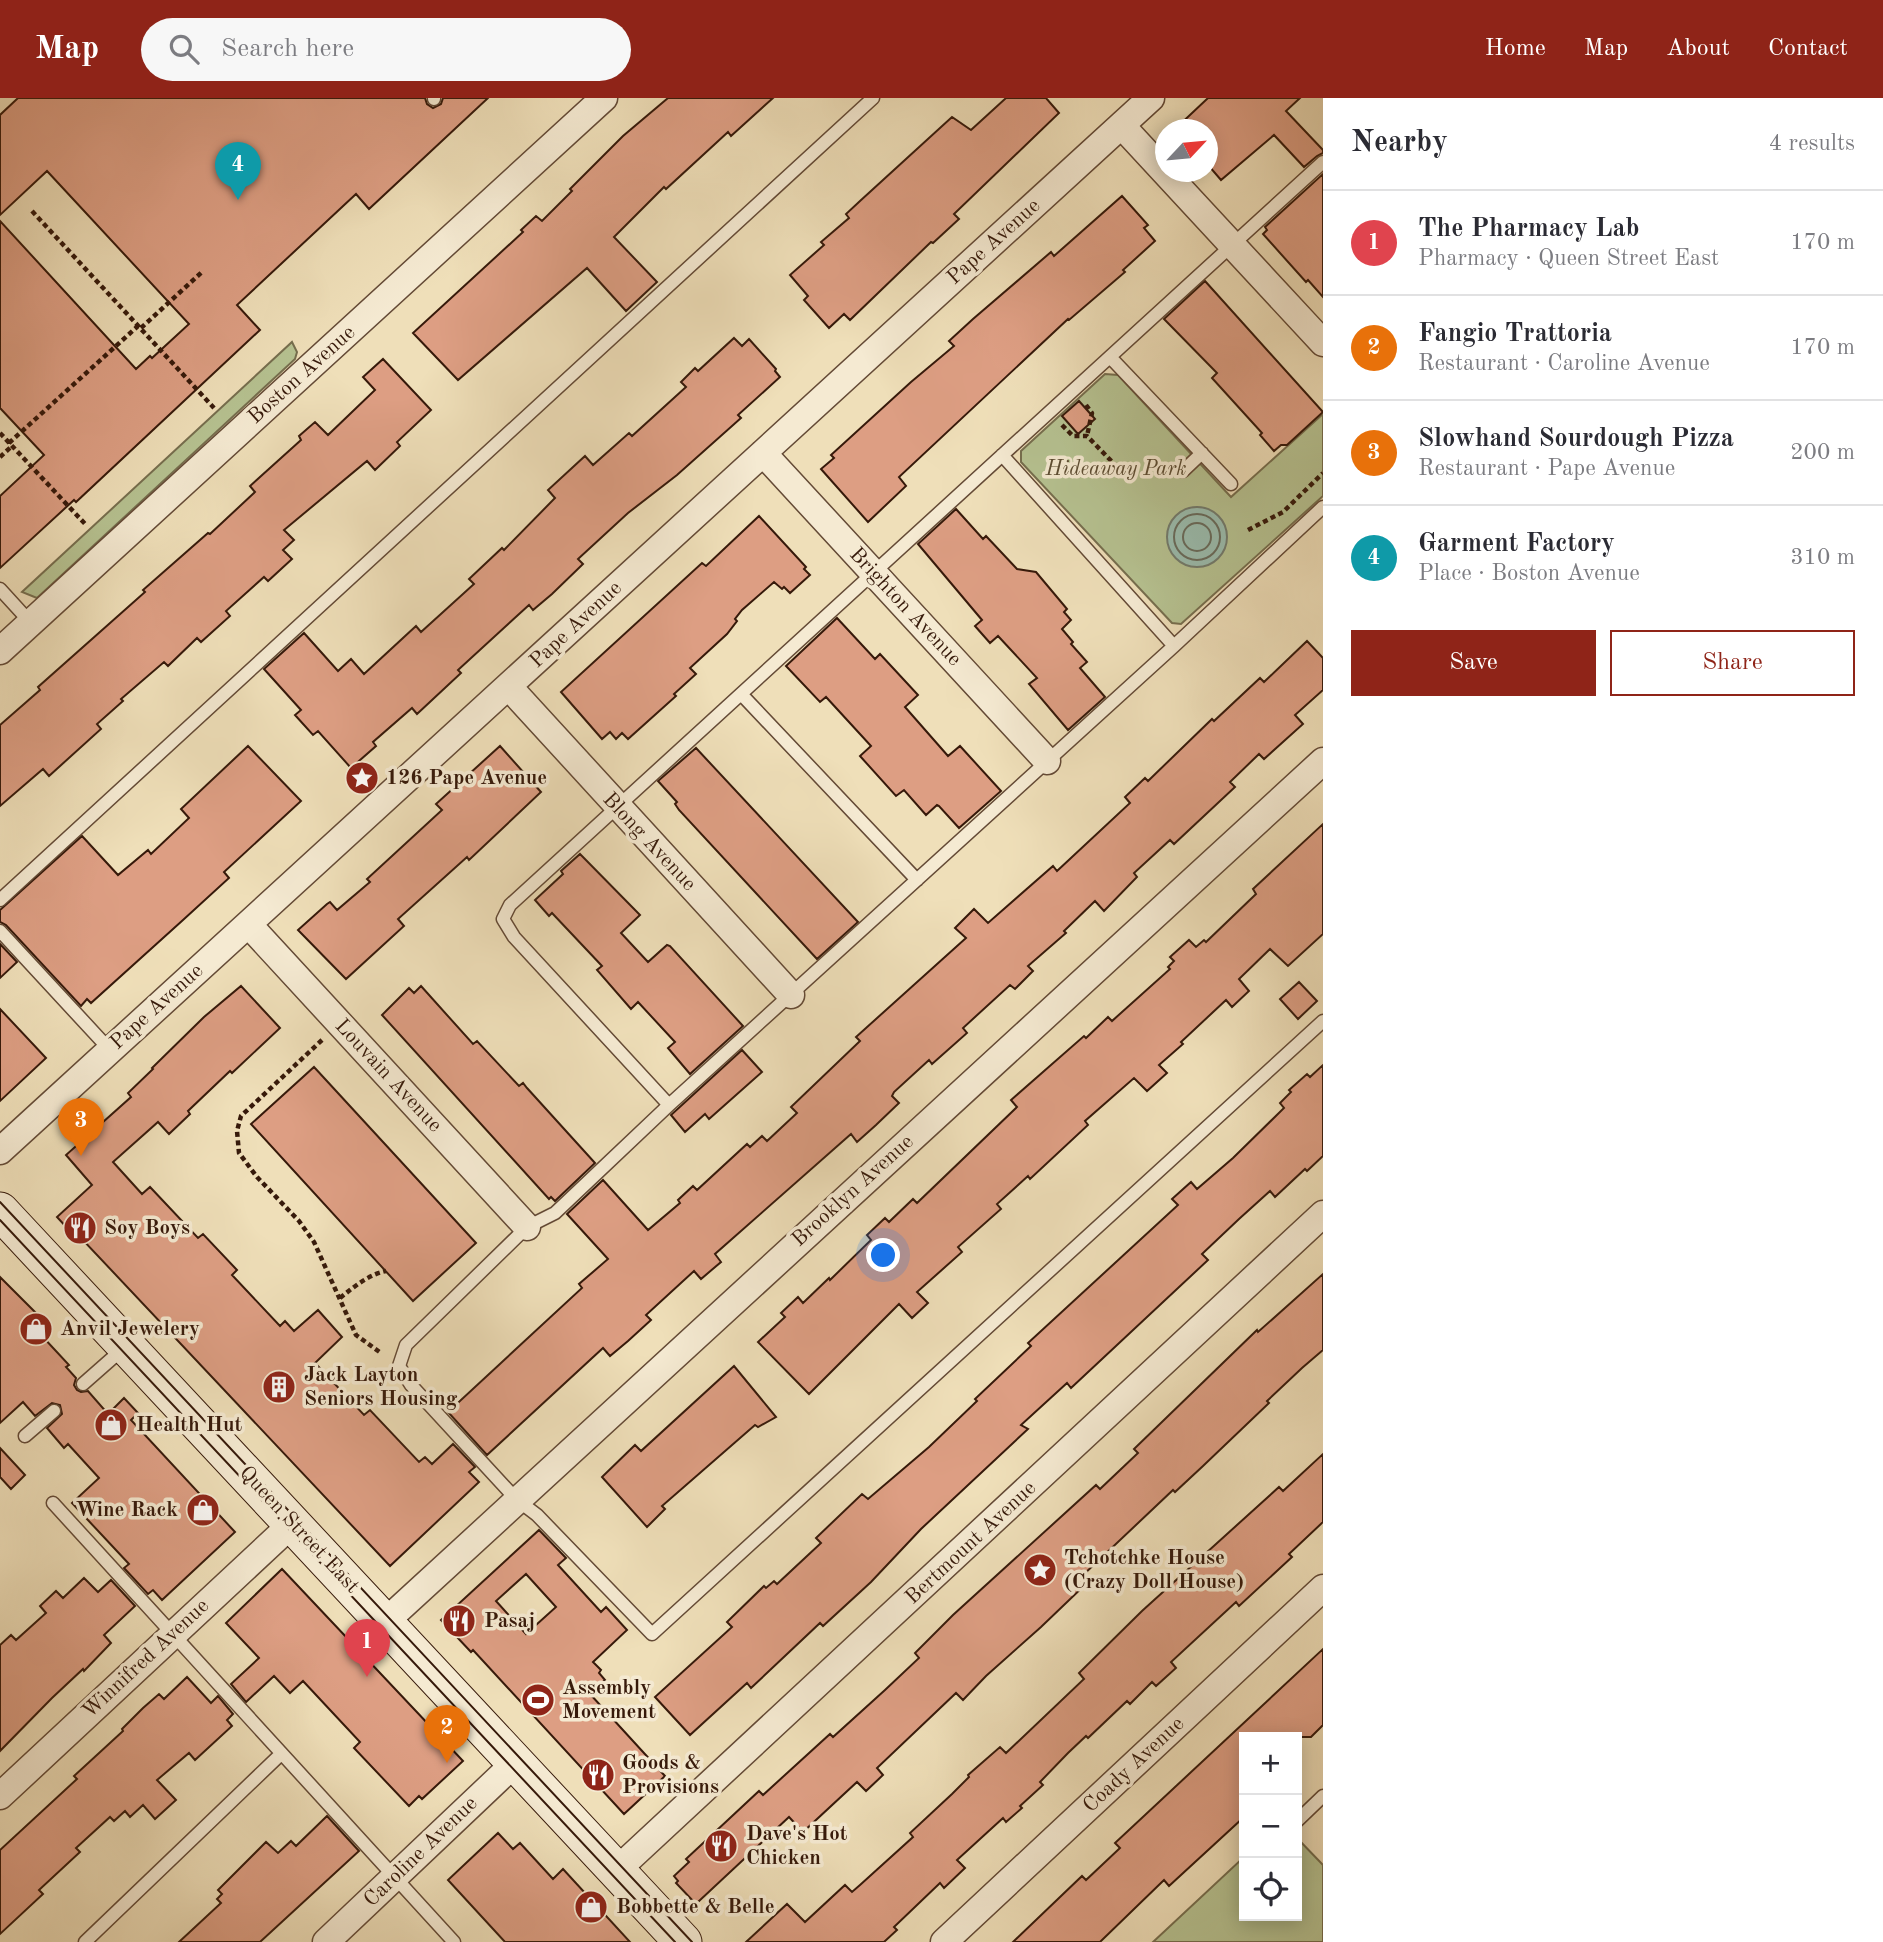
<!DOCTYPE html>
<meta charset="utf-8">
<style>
body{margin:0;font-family:"Old Standard TT",serif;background:#f7f7f7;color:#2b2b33}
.controls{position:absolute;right:21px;bottom:21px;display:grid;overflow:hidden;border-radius:0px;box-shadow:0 4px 18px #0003}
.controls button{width:63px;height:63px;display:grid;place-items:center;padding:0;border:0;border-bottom:2px solid #e1e1e2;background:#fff;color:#2b2b33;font:35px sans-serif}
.compass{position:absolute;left:1155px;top:21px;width:63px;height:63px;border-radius:50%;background:#fff;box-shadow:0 4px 18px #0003;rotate:64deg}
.you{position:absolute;left:884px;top:1158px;width:24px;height:24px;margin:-18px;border:5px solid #fff;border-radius:50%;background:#1a73e8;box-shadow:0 0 0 10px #1a73e833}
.badge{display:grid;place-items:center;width:46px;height:46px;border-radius:50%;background:#8f2418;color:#fff;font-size:23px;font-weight:700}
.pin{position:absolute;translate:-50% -58px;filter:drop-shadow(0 2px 4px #0008)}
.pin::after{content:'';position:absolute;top:37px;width:24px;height:21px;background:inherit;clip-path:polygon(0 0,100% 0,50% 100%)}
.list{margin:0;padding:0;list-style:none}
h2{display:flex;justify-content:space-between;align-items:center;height:91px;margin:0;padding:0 28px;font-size:30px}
h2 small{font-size:23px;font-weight:400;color:#7c7c81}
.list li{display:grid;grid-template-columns:46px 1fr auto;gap:21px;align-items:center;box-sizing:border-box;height:105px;padding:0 28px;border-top:2px solid #e1e1e2}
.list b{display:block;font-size:26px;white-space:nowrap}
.list p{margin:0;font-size:23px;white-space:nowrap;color:#7c7c81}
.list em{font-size:23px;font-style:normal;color:#7c7c81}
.actions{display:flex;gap:14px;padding:21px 28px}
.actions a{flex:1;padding:16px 0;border:2px solid #8f2418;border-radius:0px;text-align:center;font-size:24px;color:#8f2418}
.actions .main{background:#8f2418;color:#fff}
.icon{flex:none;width:38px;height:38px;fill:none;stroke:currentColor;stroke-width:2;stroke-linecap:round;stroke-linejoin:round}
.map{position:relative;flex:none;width:1323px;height:1844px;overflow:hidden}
header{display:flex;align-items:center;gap:42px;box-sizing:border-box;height:98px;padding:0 35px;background:#8f2418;color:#fff}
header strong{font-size:33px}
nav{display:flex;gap:38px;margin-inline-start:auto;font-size:24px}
.search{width:490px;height:63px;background:#f7f7f7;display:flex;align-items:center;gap:18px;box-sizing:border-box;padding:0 24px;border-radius:38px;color:#7c7c81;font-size:26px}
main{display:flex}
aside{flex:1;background:#fff}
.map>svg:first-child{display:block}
</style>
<header>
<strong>Map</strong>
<div class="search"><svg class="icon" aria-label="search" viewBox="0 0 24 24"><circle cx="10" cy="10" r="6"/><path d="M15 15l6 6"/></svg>Search here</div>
<nav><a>Home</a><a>Map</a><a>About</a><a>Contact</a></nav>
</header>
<main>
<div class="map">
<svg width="1323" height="1844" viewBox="0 0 1323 1844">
<rect width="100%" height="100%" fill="#efdfb9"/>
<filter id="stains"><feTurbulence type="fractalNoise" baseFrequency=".00286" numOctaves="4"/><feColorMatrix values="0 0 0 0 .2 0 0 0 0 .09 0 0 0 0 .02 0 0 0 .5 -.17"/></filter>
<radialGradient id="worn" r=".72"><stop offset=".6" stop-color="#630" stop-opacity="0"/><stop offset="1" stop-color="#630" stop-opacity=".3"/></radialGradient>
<path fill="#b6c291" stroke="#766e4e" stroke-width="2" d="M292 244 297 254 295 261 37 500 22 494Z
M1105 276 1118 277 1231 399 1323 316V398L1181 526 1172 525 1021 364V353Z
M1297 1740 1323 1767V1844H1153L1244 1759V1818H1297Z"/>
<path fill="#9abdaf" stroke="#727b6d" stroke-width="2" d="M1167 439a30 30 0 1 1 60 0a30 30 0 1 1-60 0Z"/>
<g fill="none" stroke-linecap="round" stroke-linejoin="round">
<path stroke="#686b5c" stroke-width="2" d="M1174 439a23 23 0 1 1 46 0a23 23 0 1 1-46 0Z
M1183 439a14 14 0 1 1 28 0a14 14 0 1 1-28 0Z"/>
</g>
<path fill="#dd9e83" stroke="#36190a" stroke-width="2" fill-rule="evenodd" d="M18 0H425L427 6 433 10 441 6 443 0H488L369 111 356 96 237 207 260 232 76 404 74 402 0 470V398L44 357 0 310V123L136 271 150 258 152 260 189 226 47 73 0 117V17Z
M668 0H773L731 38 728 34 666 91 664 89 614 139 657 184 626 213 587 170 458 282 413 235 523 134 521 132 536 118 542 123 572 93 570 91 623 38Z
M1006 0H1046L1059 15 954 116 959 121 933 145 931 144 850 222 844 216 829 230 804 202 808 198 790 177 824 147 821 144 849 120 846 116 860 103 952 19 971 32Z
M1208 0H1300L1286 13 1323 52V55L1317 58 1304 69 1274 37 1221 82 1208 67V32H1174Z
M1323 76V199L1308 182 1306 184 1263 136 1267 132 1265 129Z
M1122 98 1148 127 1144 130 1155 143 1123 172 1125 174 1069 222 1068 221 899 379 906 388 868 424 821 371 834 360 831 357 911 284 954 248 949 243 973 221 1051 154 1054 158Z
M1205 183 1323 314 1287 347H1281L1274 353 1260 337 1262 335 1212 280 1217 275 1164 221Z
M734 240 742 248 749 241 776 271 775 273 780 279 738 317 741 320 677 377 628 415 578 461 583 466 552 496 533 512 529 507 506 528 458 572 461 575 417 616 412 610 373 644 376 648 351 670 318 633 313 637 295 617 301 612 264 571 304 535 338 573 351 561 364 576 416 528 421 534 474 486 469 481 502 450 504 452 555 400 548 392 585 358 593 367 629 335 632 338 686 289 681 284 695 270 698 273Z
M383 261 431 312 397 344 400 348 375 372 367 363 284 432 294 442 283 452 292 461 268 483 264 479 226 513 230 518 201 544 197 540 168 568 164 564 121 601 123 603 97 626 101 631 49 678 43 671 0 708V627L40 592 38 589 145 494 143 492 208 435 210 436 255 394 250 388 301 342 299 338 315 324 328 337 375 292 363 279Z
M1079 303 1095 321 1078 336 1062 318Z
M956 411 983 441 986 438 1017 471 1036 474 1067 511 1064 514 1071 522 1062 531 1073 544 1071 546 1087 564 1080 570 1105 599 1068 632 1029 586 1037 580 998 538 990 545 975 528 982 522 918 446Z
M759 418 806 469 804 471 810 477 790 495 784 489 782 491 774 484 742 512 735 521 737 523 727 536 690 570 696 576 674 596 676 598 628 641 622 635 616 641 610 634 602 641 561 594 702 465 706 468Z
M837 520 875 561 880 556 918 597 905 609 948 658 960 648 1001 693 959 730 939 708 937 707 926 717 904 692 896 698 860 658 871 648 826 599 820 604 786 568Z
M1307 543 1323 560V592L1295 617 1303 626 1264 661 1259 656 1230 684 1235 689 1174 746 1170 742 1134 775 1137 779 1104 813 1095 803 1064 833 1066 835 1028 868 1033 873 1015 891 1010 887 963 930 967 935 932 966 929 962 894 994 892 998 899 1005 876 1027 857 1044 851 1036 715 1156 721 1164 701 1181 694 1173 646 1217 651 1222 628 1243 610 1258 603 1250 487 1357 448 1314 582 1190 579 1186 608 1161 567 1116 603 1082 648 1132 680 1105 678 1102 693 1088 697 1092 747 1046 750 1049 762 1038 767 1043 797 1015 791 1009 860 943 856 939 966 840 955 830 974 811 988 825 1053 768 1057 773 1130 705 1125 699 1145 680 1148 683 1212 621 1214 623 1260 580 1264 584Z
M248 648 301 703 224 774 229 780 183 822 91 905 87 901 81 908 6 827 0 824V812L82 738 118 777 148 752 151 756 189 720 181 711Z
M500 648 541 694 469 762 467 759 398 821 404 828 346 881 298 832 327 806 330 804 337 812 370 784 367 781 442 712 436 706Z
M696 650 858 824 817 861 679 712 675 706 677 704 658 683Z
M1323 726V836L1288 868 1270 851 1239 881 1249 893 1232 909 1226 902 1181 944 1183 946 1159 967 1167 975 1147 993 1134 980 1085 1023 1088 1027 1030 1081 1028 1078 997 1106 1001 1111 958 1149 962 1154 917 1194 928 1205 912 1220 899 1206 809 1296 758 1244 785 1219 781 1215 798 1199 803 1205 829 1180 830 1182 871 1142 867 1137 885 1120 889 1124 913 1101 917 1105 1017 1009 1011 1002 1084 938 1086 940 1108 919 1112 923 1170 871 1168 869 1174 863 1170 859 1189 842 1196 849 1204 842 1206 844 1256 796 1253 791Z
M580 756 640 817 621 835 648 864 667 847 670 848 743 928 690 976 668 950 675 944 638 904 631 911 597 872 602 868 552 815 549 818 535 802 563 776 561 773Z
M0 846 17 864 0 880Z
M1299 884 1317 903 1298 921 1280 901Z
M241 888 280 930 232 975 230 973 188 1013 190 1016 169 1036 158 1024 113 1064 142 1096 150 1089 198 1140 203 1136 237 1172 232 1177 280 1228 285 1223 294 1233 318 1212 342 1239 315 1265 364 1317 370 1312 419 1364 425 1359 432 1366 453 1346 475 1369 469 1374 479 1384 390 1468 82 1141 79 1143 57 1119 92 1087 66 1057 131 999 128 995 153 971 152 970 204 919Z
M421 888 473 946 477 943 519 988 523 985 527 990 595 1065 555 1103 551 1099 549 1101 382 917 409 890 414 895Z
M0 911 46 960 0 1003Z
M742 952 762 974 709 1021 705 1016 685 1034 671 1017Z
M1323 967V1058L1307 1073 1305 1071 1275 1099 1270 1093 1239 1121 1202 1156 1208 1162 1071 1290 1067 1285 1021 1327 1028 1331 921 1431 871 1484 823 1528 820 1525 751 1590 747 1585 690 1637 655 1599 732 1529 727 1524 764 1488 766 1490 774 1483 777 1486 821 1445 816 1440 862 1396 868 1401 929 1349 977 1303 975 1301 1031 1248 1028 1245 1178 1107 1172 1101 1191 1084 1197 1091 1233 1060 1284 1010 1280 1005 1291 994 1289 992 1307 976 1310 979Z
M314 969 476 1145 413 1203 251 1026Z
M1323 1176V1252L1302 1270 1267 1303 1269 1305 1203 1368 1175 1394 1173 1392 1082 1478 1088 1484 1041 1529 986 1578 963 1602 956 1595 877 1670 883 1677 866 1693 857 1684 803 1734 789 1719 698 1804H694L676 1785 678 1783 674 1778 689 1764 686 1761 759 1693 763 1697 830 1636 833 1639 885 1592 919 1560 915 1555 953 1517 1096 1387 1100 1391 1138 1355 1134 1351 1257 1232 1258 1234Z
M0 1179 51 1230 42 1238 69 1267 66 1269 76 1280 74 1287 77 1292 81 1294 88 1293 108 1316 124 1300 138 1315 131 1322 235 1434 162 1502 153 1492 148 1496 124 1470 129 1466 72 1405 99 1380 68 1346 64 1350 47 1330 62 1316 60 1307 52 1305 35 1318 23 1304 0 1325Z
M734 1268 776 1319 758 1329 755 1327 662 1408 665 1411 647 1429 602 1379 635 1347 641 1353Z
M0 1350 25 1377 11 1391 0 1379Z
M1323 1356V1424L1289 1456 1292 1459 1239 1508 1236 1504 1171 1564 1176 1570 1156 1588 1152 1584 1130 1606 1127 1603 1088 1640 1086 1638 1068 1655 1040 1684 1043 1687 1020 1708 1022 1710 1006 1724 1003 1720 957 1762 965 1770 944 1790 940 1785 894 1829 897 1832 884 1844H746L787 1806 805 1824 845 1787 852 1794 860 1787 913 1739 910 1735 952 1696 969 1679 968 1677 1000 1649 1006 1655 1084 1581 1079 1575 1142 1513 1279 1389 1283 1393Z
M539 1432 566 1460 558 1467 601 1514 606 1509 627 1532 593 1564 601 1572 599 1575 605 1582 590 1596 665 1678 624 1716 473 1552 471 1554 441 1522ZM526 1476 556 1509 526 1536 496 1503Z
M282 1471 463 1663 422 1701 419 1698 409 1708 354 1650 360 1644 303 1583 290 1595 274 1578 246 1604 231 1586 259 1560 226 1525Z
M84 1480 98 1494 111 1482 135 1508 104 1537 111 1545 84 1573 83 1571 52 1600 0 1653V1547L11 1537 16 1542 46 1515 40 1508 56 1493 63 1500Z
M1323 1551V1627L1311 1639H1244V1719L1169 1788 1164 1782 1100 1844H1013L1082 1778 1086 1782 1120 1750 1115 1745Z
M187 1579 211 1605 218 1598 233 1616 227 1622 232 1628 195 1662 189 1655 157 1682 176 1702 155 1721 143 1707 130 1719 125 1713 114 1723 110 1719 76 1750 80 1754 39 1792 43 1796 0 1836V1752L77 1681 74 1678 123 1633 122 1631 143 1610 159 1596 164 1601Z
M327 1718 359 1753 260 1844H179L221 1805 217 1801 222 1796 218 1792 266 1744 278 1755 291 1743 296 1748Z
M498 1735 513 1751 520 1745 553 1781 563 1771 630 1844H505L448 1782Z"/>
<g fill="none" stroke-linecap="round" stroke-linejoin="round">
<defs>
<path id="service" d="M434 0V1
M1110 259 1231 386
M1002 357 1174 548
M1183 373 1202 355
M1323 409 1174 548 669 1007 555 1115 527 1129 406 1247 399 1268 411 1287 516 1401 537 1417 652 1536 1323 923
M0 491 31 525
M742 597 917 782
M0 802 873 0
M0 833 110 952
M669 1007 514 839 503 821 510 807 1323 64
M83 1286 125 1249
M25 1338 54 1313
M53 1405 454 1844
M1297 1723 1323 1698
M85 1844 281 1656"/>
<path id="minor" d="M1122 28 1323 245
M763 355 1047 663
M0 553 604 0
M509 589 791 897
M249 827 527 1129
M0 1053 1151 0
M385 1524 1323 663
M0 1698 293 1425
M617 1772 1323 1116
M326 1844 516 1664
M944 1844 1323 1490"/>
<path id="secondary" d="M0 1113 683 1844"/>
</defs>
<use href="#service" stroke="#644a36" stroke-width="15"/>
<use href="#minor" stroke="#644a36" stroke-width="29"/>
<use href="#secondary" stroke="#36190a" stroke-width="39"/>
<path stroke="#36190a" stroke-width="4.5" stroke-dasharray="5 3.5" stroke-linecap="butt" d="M32 113 214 310
M141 230 202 174
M1086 307 1092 315 1087 338
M1062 327 1073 338H1087L1123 375
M0 335 87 428
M9 345 138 228
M0 359 12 348
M1248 432 1283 414 1323 375
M322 942 241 1018 237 1033 239 1055 257 1079 299 1123 314 1144 356 1237 381 1255
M340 1200C355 1188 368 1177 386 1173"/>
<use href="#service" stroke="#f5ead2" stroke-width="12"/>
<use href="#minor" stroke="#f5ead2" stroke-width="26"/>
<use href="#secondary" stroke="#f5ead2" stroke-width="37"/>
<path stroke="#36190a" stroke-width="2" d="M0 1104 692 1844
M0 1122 675 1844"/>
</g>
<defs>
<symbol id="sight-disc" viewBox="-11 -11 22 22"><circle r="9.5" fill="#8f2418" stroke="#f5ead2"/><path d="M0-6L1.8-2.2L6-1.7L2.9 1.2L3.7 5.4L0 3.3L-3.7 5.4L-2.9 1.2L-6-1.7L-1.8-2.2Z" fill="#fff"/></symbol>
<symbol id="restaurant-disc" viewBox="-11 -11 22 22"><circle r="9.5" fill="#8f2418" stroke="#f5ead2"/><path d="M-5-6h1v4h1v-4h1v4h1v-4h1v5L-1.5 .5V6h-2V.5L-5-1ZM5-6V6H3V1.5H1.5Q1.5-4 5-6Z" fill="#fff"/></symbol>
<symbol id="shop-disc" viewBox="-11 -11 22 22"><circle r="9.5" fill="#8f2418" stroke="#f5ead2"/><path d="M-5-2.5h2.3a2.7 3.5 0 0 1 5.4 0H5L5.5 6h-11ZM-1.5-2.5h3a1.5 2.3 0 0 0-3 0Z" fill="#fff"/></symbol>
<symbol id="building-disc" viewBox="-11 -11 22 22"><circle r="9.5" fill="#8f2418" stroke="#f5ead2"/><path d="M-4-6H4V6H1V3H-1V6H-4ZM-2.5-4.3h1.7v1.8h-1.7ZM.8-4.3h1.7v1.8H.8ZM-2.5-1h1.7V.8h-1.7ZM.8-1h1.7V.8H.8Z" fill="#fff"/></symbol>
<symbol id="stadium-disc" viewBox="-11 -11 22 22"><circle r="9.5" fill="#8f2418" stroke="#f5ead2"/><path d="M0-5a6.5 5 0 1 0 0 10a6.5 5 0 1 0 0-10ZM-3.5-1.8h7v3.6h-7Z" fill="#fff"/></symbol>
</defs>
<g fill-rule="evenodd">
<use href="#sight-disc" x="343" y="661" width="38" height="38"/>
<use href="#restaurant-disc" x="61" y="1111" width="38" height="38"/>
<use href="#shop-disc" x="17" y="1212" width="38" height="38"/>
<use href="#building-disc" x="260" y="1270" width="38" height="38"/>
<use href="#shop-disc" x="92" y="1308" width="38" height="38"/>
<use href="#shop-disc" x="184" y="1393" width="38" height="38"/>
<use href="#sight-disc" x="1021" y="1453" width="38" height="38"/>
<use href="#restaurant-disc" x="440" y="1504" width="38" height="38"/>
<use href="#stadium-disc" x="519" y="1583" width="38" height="38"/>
<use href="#restaurant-disc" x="579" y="1658" width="38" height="38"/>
<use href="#restaurant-disc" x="702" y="1729" width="38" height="38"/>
<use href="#shop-disc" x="572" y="1790" width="38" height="38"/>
</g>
<g text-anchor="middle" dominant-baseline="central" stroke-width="7" stroke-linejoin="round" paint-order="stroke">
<g font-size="21" fill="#36190a" stroke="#f5ead2">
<text transform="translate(994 144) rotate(-42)">Pape Avenue</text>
<text transform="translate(302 277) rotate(-42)">Boston Avenue</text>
<text transform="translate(905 509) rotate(47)">Brighton Avenue</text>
<text transform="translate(576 527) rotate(-43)">Pape Avenue</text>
<text transform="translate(649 744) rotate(47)">Blong Avenue</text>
<text transform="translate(157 909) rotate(-42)">Pape Avenue</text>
<text transform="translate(388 978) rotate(47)">Louvain Avenue</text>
<text transform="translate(853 1093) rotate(-42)">Brooklyn Avenue</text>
<text transform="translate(299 1432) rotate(47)">Queen Street East</text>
<text transform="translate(971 1445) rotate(-43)">Bertmount Avenue</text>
<text transform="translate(146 1561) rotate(-43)">Winnifred Avenue</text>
<text transform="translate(1134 1667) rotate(-43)">Coady Avenue</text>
<text transform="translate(421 1754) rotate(-44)">Caroline Avenue</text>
</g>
<g font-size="21" font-style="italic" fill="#5c4c32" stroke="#f5ead2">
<text x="1116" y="371">Hideaway Park</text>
</g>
<g font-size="21" font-weight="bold" fill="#36190a" stroke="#f5ead2" text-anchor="start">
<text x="386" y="680">126 Pape Avenue</text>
<text x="104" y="1130">Soy Boys</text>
<text x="60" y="1231">Anvil Jewelery</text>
<text x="304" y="1277">Jack Layton<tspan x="304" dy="24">Seniors Housing</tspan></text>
<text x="136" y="1327">Health Hut</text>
<text x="178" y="1412" text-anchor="end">Wine Rack</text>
<text x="1064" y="1460">Tchotchke House<tspan x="1064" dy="24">(Crazy Doll House)</tspan></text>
<text x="484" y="1523">Pasaj</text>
<text x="562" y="1590">Assembly<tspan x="562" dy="24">Movement</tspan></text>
<text x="622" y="1665">Goods &amp;<tspan x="622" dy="24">Provisions</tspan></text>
<text x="746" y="1736">Dave's Hot<tspan x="746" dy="24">Chicken</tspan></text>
<text x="616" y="1809">Bobbette &amp; Belle</text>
</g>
</g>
<rect width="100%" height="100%" filter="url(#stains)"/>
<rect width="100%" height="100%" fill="url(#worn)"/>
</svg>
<div class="controls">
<button>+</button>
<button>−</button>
<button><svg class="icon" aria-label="locate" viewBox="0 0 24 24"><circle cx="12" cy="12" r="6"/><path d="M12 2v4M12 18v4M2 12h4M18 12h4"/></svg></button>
</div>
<svg class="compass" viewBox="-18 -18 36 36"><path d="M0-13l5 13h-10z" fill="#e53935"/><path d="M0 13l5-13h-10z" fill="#7c7c81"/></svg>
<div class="you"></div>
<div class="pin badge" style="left:367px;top:1579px;background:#e0444e">1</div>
<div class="pin badge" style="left:447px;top:1665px;background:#e8710a">2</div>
<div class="pin badge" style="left:81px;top:1058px;background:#e8710a">3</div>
<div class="pin badge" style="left:238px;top:102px;background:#0f9aa8">4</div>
</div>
<aside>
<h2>Nearby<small>4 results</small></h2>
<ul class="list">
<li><span class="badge" style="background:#e0444e">1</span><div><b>The Pharmacy Lab</b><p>Pharmacy · Queen Street East</p></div><em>170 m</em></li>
<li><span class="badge" style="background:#e8710a">2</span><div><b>Fangio Trattoria</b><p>Restaurant · Caroline Avenue</p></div><em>170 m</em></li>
<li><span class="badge" style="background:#e8710a">3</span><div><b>Slowhand Sourdough Pizza</b><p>Restaurant · Pape Avenue</p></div><em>200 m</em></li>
<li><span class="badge" style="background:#0f9aa8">4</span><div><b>Garment Factory</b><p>Place · Boston Avenue</p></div><em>310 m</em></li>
</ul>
<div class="actions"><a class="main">Save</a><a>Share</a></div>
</aside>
</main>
